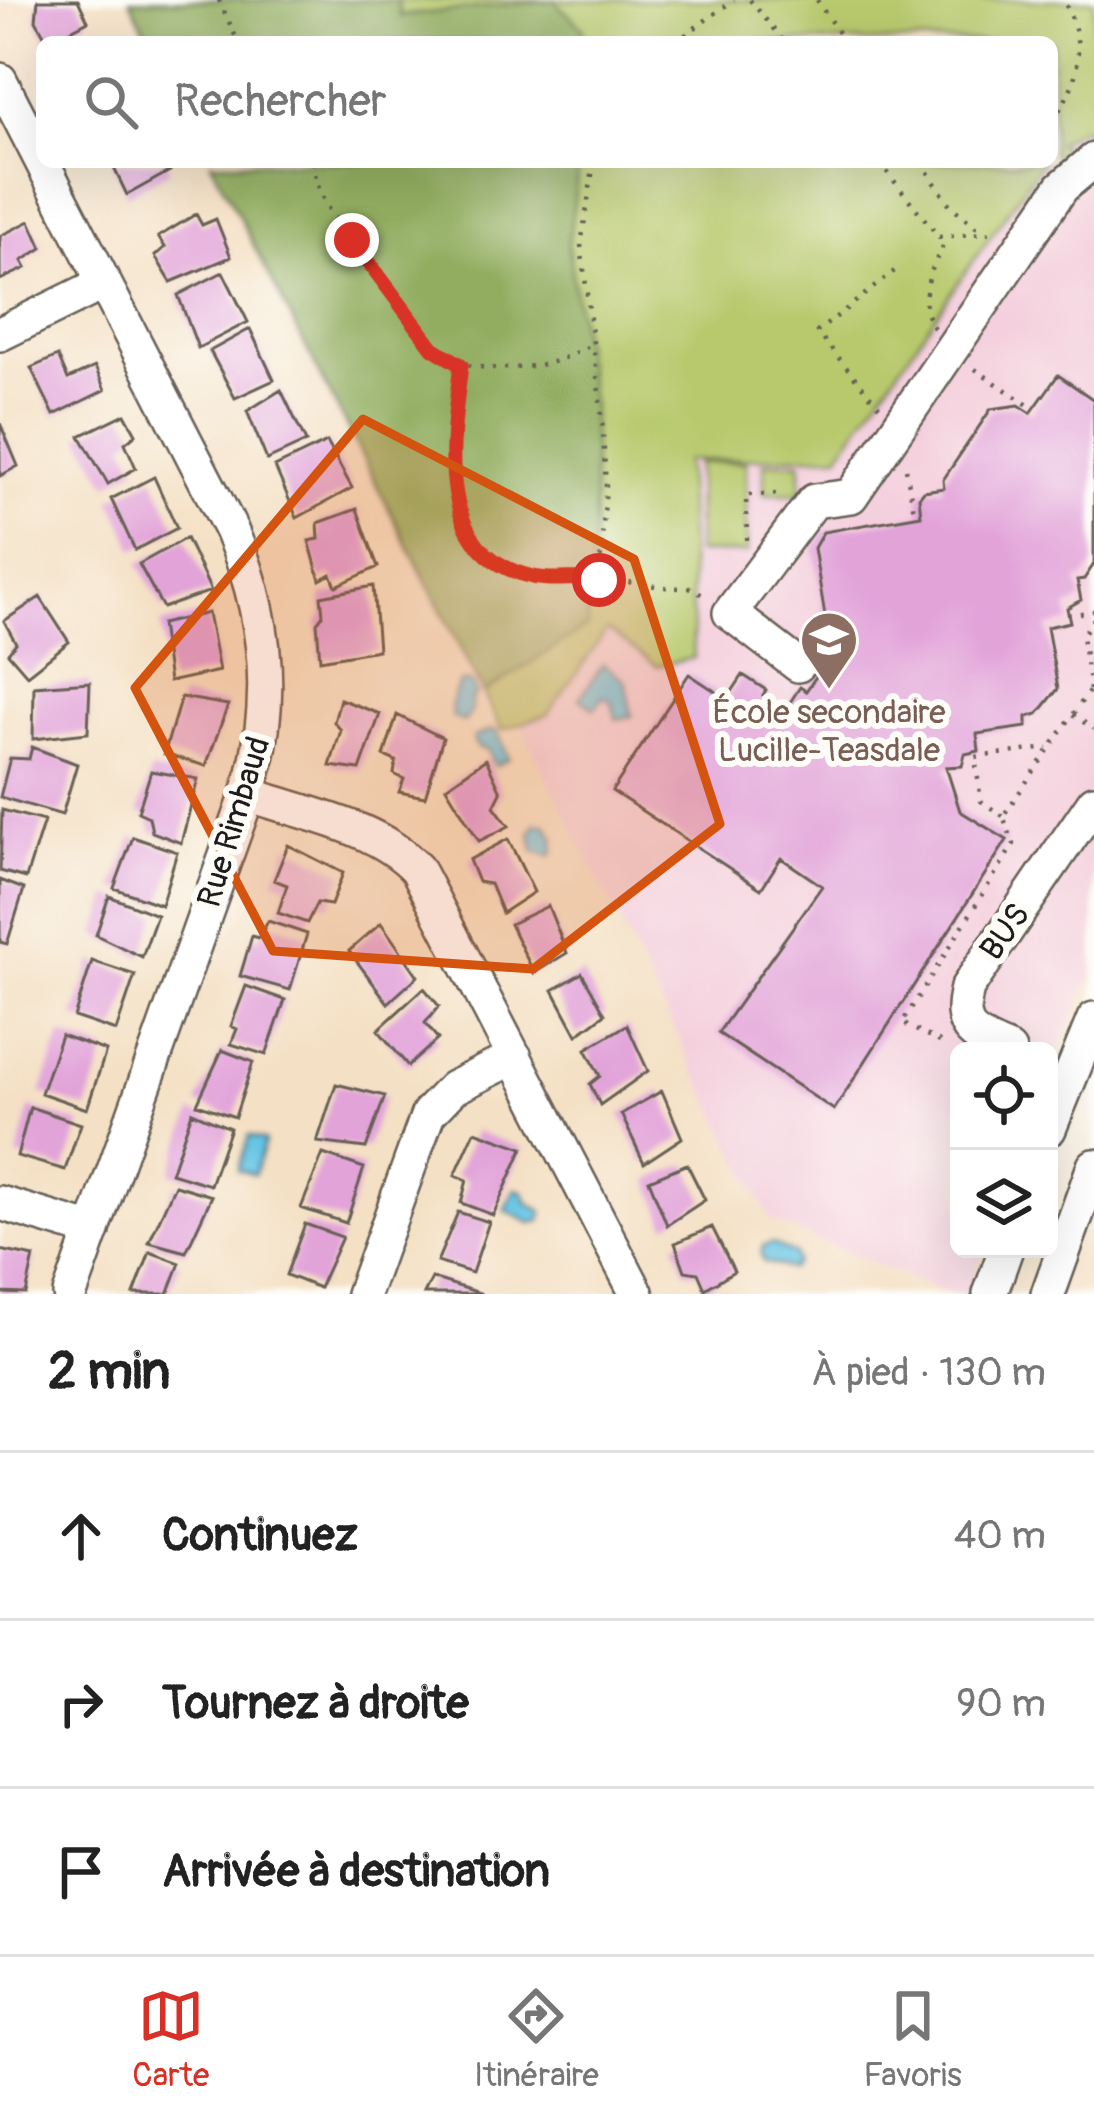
<!DOCTYPE html>
<html lang="fr">
<meta charset="utf-8">
<style>
body{margin:0;font-family:Pangolin,sans-serif;background:#f6f6f6;color:#222}
.controls{position:absolute;right:36px;bottom:36px;display:grid;overflow:hidden;border-radius:18px;box-shadow:0 12px 48px #0002}
.controls button{width:108px;height:108px;display:grid;place-items:center;padding:0;border:0;border-bottom:3px solid #e0e0e0;background:#fff;color:#222;font:60px sans-serif}
.stop{position:absolute;width:36px;height:36px;margin:-27px;border:9px solid #d93025;border-radius:50%;background:#fff}
.stop.end{background:#d93025;border-color:#fff;box-shadow:0 3px 12px #0008}
.list{margin:0;padding:0;list-style:none}
h2{display:flex;justify-content:space-between;align-items:center;height:156px;margin:0;padding:0 48px;font-size:51px}
h2 small{font-size:39px;font-weight:400;color:#767676}
.list li{display:grid;grid-template-columns:78px 1fr auto;gap:36px;align-items:center;box-sizing:border-box;height:168px;padding:0 48px;border-top:3px solid #e0e0e0}
.list b{display:block;font-size:45px;white-space:nowrap}
.list em{font-size:39px;font-style:normal;color:#767676}
.icon{flex:none;width:66px;height:66px;fill:none;stroke:currentColor;stroke-width:2;stroke-linecap:round;stroke-linejoin:round}
.map{position:relative;flex:none;width:1094px;height:1294px;overflow:hidden}
.search{position:absolute;background:#fff;box-shadow:0 12px 48px #0002;left:36px;right:36px;top:36px;height:132px;display:flex;align-items:center;gap:30px;box-sizing:border-box;padding:0 42px;border-radius:18px;color:#767676;font-size:45px}
.sheet{height:660px;background:#fff}
nav{display:flex;justify-content:space-around;align-items:center;box-sizing:border-box;height:168px;border-top:3px solid #e0e0e0;background:#fff;font-size:33px;color:#767676}
nav a{display:grid;justify-items:center;gap:6px}
nav .on{color:#d93025}
.map>svg:first-child{display:block}
</style>
<div class="map">
<svg width="1094" height="1294" viewBox="0 0 1094 1294">
<rect width="100%" height="100%" fill="#fdfcf7"/>
<filter id="ink" filterUnits="userSpaceOnUse"><feTurbulence type="fractalNoise" baseFrequency=".00833" numOctaves="2"/><feDisplacementMap in="SourceGraphic" scale="24" xChannelSelector="R" yChannelSelector="G"/><feConvolveMatrix kernelMatrix="1 2 1 2 8 2 1 2 1" color-interpolation-filters="sRGB"/></filter>
<filter id="wash" filterUnits="userSpaceOnUse"><feTurbulence type="fractalNoise" baseFrequency=".004" numOctaves="4" result="noise"/><feDisplacementMap in="SourceGraphic" scale="48" xChannelSelector="R" yChannelSelector="G"/><feGaussianBlur stdDeviation="2.7" result="paint"/><feColorMatrix in="noise" values="0 0 0 0 0 0 0 0 0 0 0 0 0 0 0 0 0 1.4 0 .05"/><feComposite in="paint" operator="in"/></filter>
<g filter="url(#wash)">
<rect width="100%" height="100%" fill="#f4e0c4"/>
<path fill="#f4cfdd" d="M1084 126 1094 143V970L1049 1071V1051H959V1249H984L967 1294H949L771 1221 520 724 547 715 607 630 657 666 694 658 685 461 839 454 1042 162H1052V149Z"/>
<path fill="#b8c96d" stroke="#6a7244" stroke-width="3" d="M130 0H1094V143L1083 127 1058 142 1067 158 1064 162 1052 153V42H151Z
M211 162H1042L839 455 686 461 694 658 657 666 607 630 547 715 502 730Z
M746 462 747 553H697V463Z
M801 462V494H764V463Z"/>
<path fill="#92ad60" stroke="#57643e" stroke-width="3" d="M130 0H398L400 16 553 0 583 28V42H151Z
M211 162H579L568 246 592 406 594 524 588 626 484 693Z"/>
<path fill="#65c4e4" stroke="#407080" stroke-width="3" d="M603 664 625 680 632 716 616 719 612 702 604 696 594 709 580 698Z
M461 682H470L476 693 471 700 472 711 464 722 452 717C450 703 453 693 461 682Z
M491 730 497 731 509 758 495 766 487 749 479 748 474 742V737Z
M536 824H546L555 838 553 854 549 856 534 851 531 833Z
M249 1136 265 1141 254 1175 238 1170Z
M515 1189 524 1192 527 1202 543 1212 541 1221 531 1223 505 1210Z
M772 1243 794 1254 796 1262 791 1269 764 1262 761 1255 763 1246Z"/>
<g id="blocks">
<path fill="#e2a3d9" d="M38 0H78L88 21 48 42 36 20Z
M111 162H165L170 171 127 195Z
M196 214 202 225 216 219 231 257 171 282 155 256 165 247 158 237Z
M30 221 42 248 22 261 26 268 0 280V236Z
M223 272 248 322 198 348 178 295Z
M250 329 274 380 235 398 210 351Z
M58 356 68 379 95 367 105 390 54 415 31 368Z
M1058 375 1094 400V564L1084 579 1077 580 1081 600 1067 608 1070 622 1047 627 1058 689 1038 714 1027 717V727L977 734 979 751 965 754 962 766 946 767 960 811 1007 840 834 1110 718 1033 822 886 781 858 761 889 612 791 689 674 727 699 743 675 766 690 763 695 785 710 800 687 806 691 817 675 811 670 809 657 813 650 830 647 814 548 823 532 921 515 919 497 924 491 944 488 943 480 991 409 1019 405 1031 413Z
M281 390 306 442 267 460 247 411Z
M125 414 136 434 125 443 136 468 108 484 80 436Z
M0 423 18 466 0 476Z
M327 442 352 488 297 518 275 467Z
M154 477 177 528 135 550 111 499Z
M357 509 378 567 336 586 331 574 320 580 309 541 319 539 318 523Z
M186 538 211 591 163 608 139 564Z
M373 586 378 650 320 660 317 623 323 615 321 596Z
M40 597 69 642 27 675 8 653 16 643 4 621Z
M208 613 219 671 169 682 161 624Z
M90 682 88 733 33 739 34 686Z
M181 697 228 705 206 766 164 754Z
M340 699 380 714 360 770 330 766 341 730 334 722Z
M397 715 443 738 425 797 399 792 404 779 394 774 396 761 384 756Z
M32 747 77 764 62 815 0 797 10 758 29 759Z
M486 759 501 792 494 806 509 826 479 841 446 787Z
M151 771 198 779 181 843 152 832 149 817 138 812Z
M2 810 44 821 26 878 0 871Z
M133 837 177 852 161 905 114 888Z
M508 839 534 892 502 913 490 884 478 882 469 860Z
M288 845 343 873 331 905 317 903 307 923 278 913 287 885 274 880Z
M0 880 24 889 7 944 0 942Z
M109 896 157 915 142 957 96 935Z
M548 906 567 953 534 973 510 924Z
M268 921 307 934 290 990 240 976 252 936 259 938Z
M381 923 418 976 388 1003 349 951Z
M92 961 135 975 116 1031 74 1017Z
M582 973 605 1014 577 1035 553 990Z
M246 986 285 1000 266 1055 231 1044 237 1029 231 1026Z
M424 988 439 1006 425 1023 438 1039 408 1066 378 1030Z
M627 1025 648 1071 600 1105 590 1084 600 1076 586 1049Z
M61 1035 106 1051 87 1109 41 1093Z
M222 1050 253 1062 235 1117 197 1104Z
M336 1084 385 1096 366 1148 317 1142Z
M662 1091 682 1138 644 1163 621 1114Z
M30 1107 81 1124 65 1170 17 1156Z
M192 1112 230 1128 210 1185 171 1173Z
M475 1131 523 1148 493 1215 461 1203 467 1180 455 1175Z
M323 1154 364 1168 346 1223 301 1208Z
M687 1164 705 1200 667 1225 649 1180Z
M175 1185 212 1196 186 1252 149 1242Z
M458 1212 489 1222 472 1273 437 1262Z
M305 1224 342 1237 319 1288 286 1275Z
M712 1227 734 1271 705 1289 698 1273 685 1271 675 1243Z
M0 1250 34 1257 26 1294 0 1293Z
M150 1252 180 1263 168 1294H134Z
M432 1278 480 1293V1294H424Z"/>
</g>
</g>
<g filter="url(#ink)">
<use href="#blocks" fill-opacity="0" stroke="#686157" stroke-width="3"/>
<g fill="none" stroke-linecap="round" stroke-linejoin="round">
<defs>
<path id="minor" d="M0 80 231 530C268 616 276 704 248 794L70 1294
M0 334 104 283
M798 665 730 613 814 501 851 496 1062 187 1094 160
M248 794C304 814 376 825 417 869L637 1294
M1009 1051C972 1035 957 1031 967 988L1094 802
M1049 1129 1094 1019
M0 1203 93 1231
M363 1294 428 1114 453 1088 515 1057
M990 1294 1006 1249
M1048 1294 1094 1166"/>
</defs>
<use href="#minor" stroke="#686157" stroke-width="38"/>
<path stroke="#686157" stroke-width="4.5" stroke-dasharray="3 9" stroke-linecap="butt" d="M219 0 238 42
M750 0 784 42
M817 0 844 42
M675 42 734 0
M1052 120C1081 84 1087 41 1063 0
M313 162C322 216 337 216 367 257 389 286 405 322 432 348 459 373 515 371 549 363 564 359 578 351 592 345
M594 162 581 245 602 417 606 486 599 580
M879 162 939 237 995 232
M921 162 950 205 982 232
M934 328C914 303 933 263 947 239
M461 365C451 448 432 573 552 581 564 581 577 578 589 578 624 579 656 589 691 588L704 596
M975 369 1034 409
M879 406 817 332 897 269
M906 469 915 516
M747 540 746 495 780 494
M1068 615 1094 611
M1090 690 1082 636 1094 618
M1073 715 1094 729
M1003 816 981 801 975 757 1048 748
M940 1042 902 1023 1014 844 1003 816 1094 684"/>
<use href="#minor" stroke="#fff" stroke-width="33"/>
</g>
</g>
<g fill="none" stroke-linecap="round" stroke-linejoin="round" filter="url(#ink)">
<path stroke="#d93025" stroke-width="15" d="M352 240 433 348 461 365C452 438 432 548 525 575 550 583 574 576 599 580"/>
</g>
<path fill="#d4530e" fill-opacity="0.2" stroke="#d4530e" stroke-width="9" stroke-linejoin="round" d="M363 419 634 559 720 824 533 969 273 951 135 688Z"/>
<defs>
<symbol id="school-pin" viewBox="-11 -11 22 30"><path d="M0 17L-7.5 6A9.5 9.5 0 1 1 7.5 6Z" fill="#8d6e63" stroke="#fdfcf7"/><path d="M0-5L7-2L0 1L-7-2ZM-4 1L0 2.5L4 1V4Q0 6-4 4Z" fill="#fff"/></symbol>
</defs>
<g fill-rule="evenodd">
<use href="#school-pin" x="796" y="607" width="66" height="90"/>
</g>
<g text-anchor="middle" dominant-baseline="central" stroke-width="12" stroke-linejoin="round" paint-order="stroke">
<g font-size="33" fill="#785e54" stroke="#fdfcf7">
<text x="829" y="712">École secondaire<tspan x="829" dy="38">Lucille-Teasdale</tspan></text>
</g>
<g font-size="33" fill="#1c1c1c" stroke="#fdfcf7">
<text transform="translate(234 822) rotate(-73)">Rue Rimbaud</text>
<text transform="translate(1005 932) rotate(-55)">BUS</text>
</g>
</g>
</svg>
<div class="controls">
<button><svg class="icon" aria-label="locate" viewBox="0 0 24 24"><circle cx="12" cy="12" r="6"/><path d="M12 2v4M12 18v4M2 12h4M18 12h4"/></svg></button>
<button><svg class="icon" aria-label="layers" viewBox="0 0 24 24"><path d="M12 4l9 5-9 5-9-5zM3 14l9 5 9-5"/></svg></button>
</div>
<div class="stop" style="left:599px;top:580px"></div>
<div class="stop end" style="left:352px;top:240px"></div>
<div class="search"><svg class="icon" aria-label="search" viewBox="0 0 24 24"><circle cx="10" cy="10" r="6"/><path d="M15 15l6 6"/></svg>Rechercher</div>
</div>
<section class="sheet">
<h2>2 min<small>À pied · 130 m</small></h2>
<ul class="list">
<li><svg class="icon" aria-label="ahead" viewBox="0 0 24 24"><path d="M12 20V5M6 11l6-6 6 6"/></svg><div><b>Continuez</b></div><em>40 m</em></li>
<li><svg class="icon" aria-label="right" viewBox="0 0 24 24"><path d="M7 20v-9h11M14 6l5 5-5 5"/></svg><div><b>Tournez à droite</b></div><em>90 m</em></li>
<li><svg class="icon" aria-label="arrive" viewBox="0 0 24 24"><path d="M6 21V4h12l-3 4 3 4H6"/></svg><div><b>Arrivée à destination</b></div></li>
</ul>
</section>
<nav>
<a class="on"><svg class="icon" aria-label="map" viewBox="0 0 24 24"><path d="M3 6l6-2 6 2 6-2v14l-6 2-6-2-6 2zM9 4v14M15 6v14"/></svg>Carte</a>
<a><svg class="icon" aria-label="directions" viewBox="0 0 24 24"><path d="M12 3l9 9-9 9-9-9zM9 14v-3h6M13 9l2 2-2 2"/></svg>Itinéraire</a>
<a><svg class="icon" aria-label="saved" viewBox="0 0 24 24"><path d="M7 4h10v16l-5-4-5 4z"/></svg>Favoris</a>
</nav>
